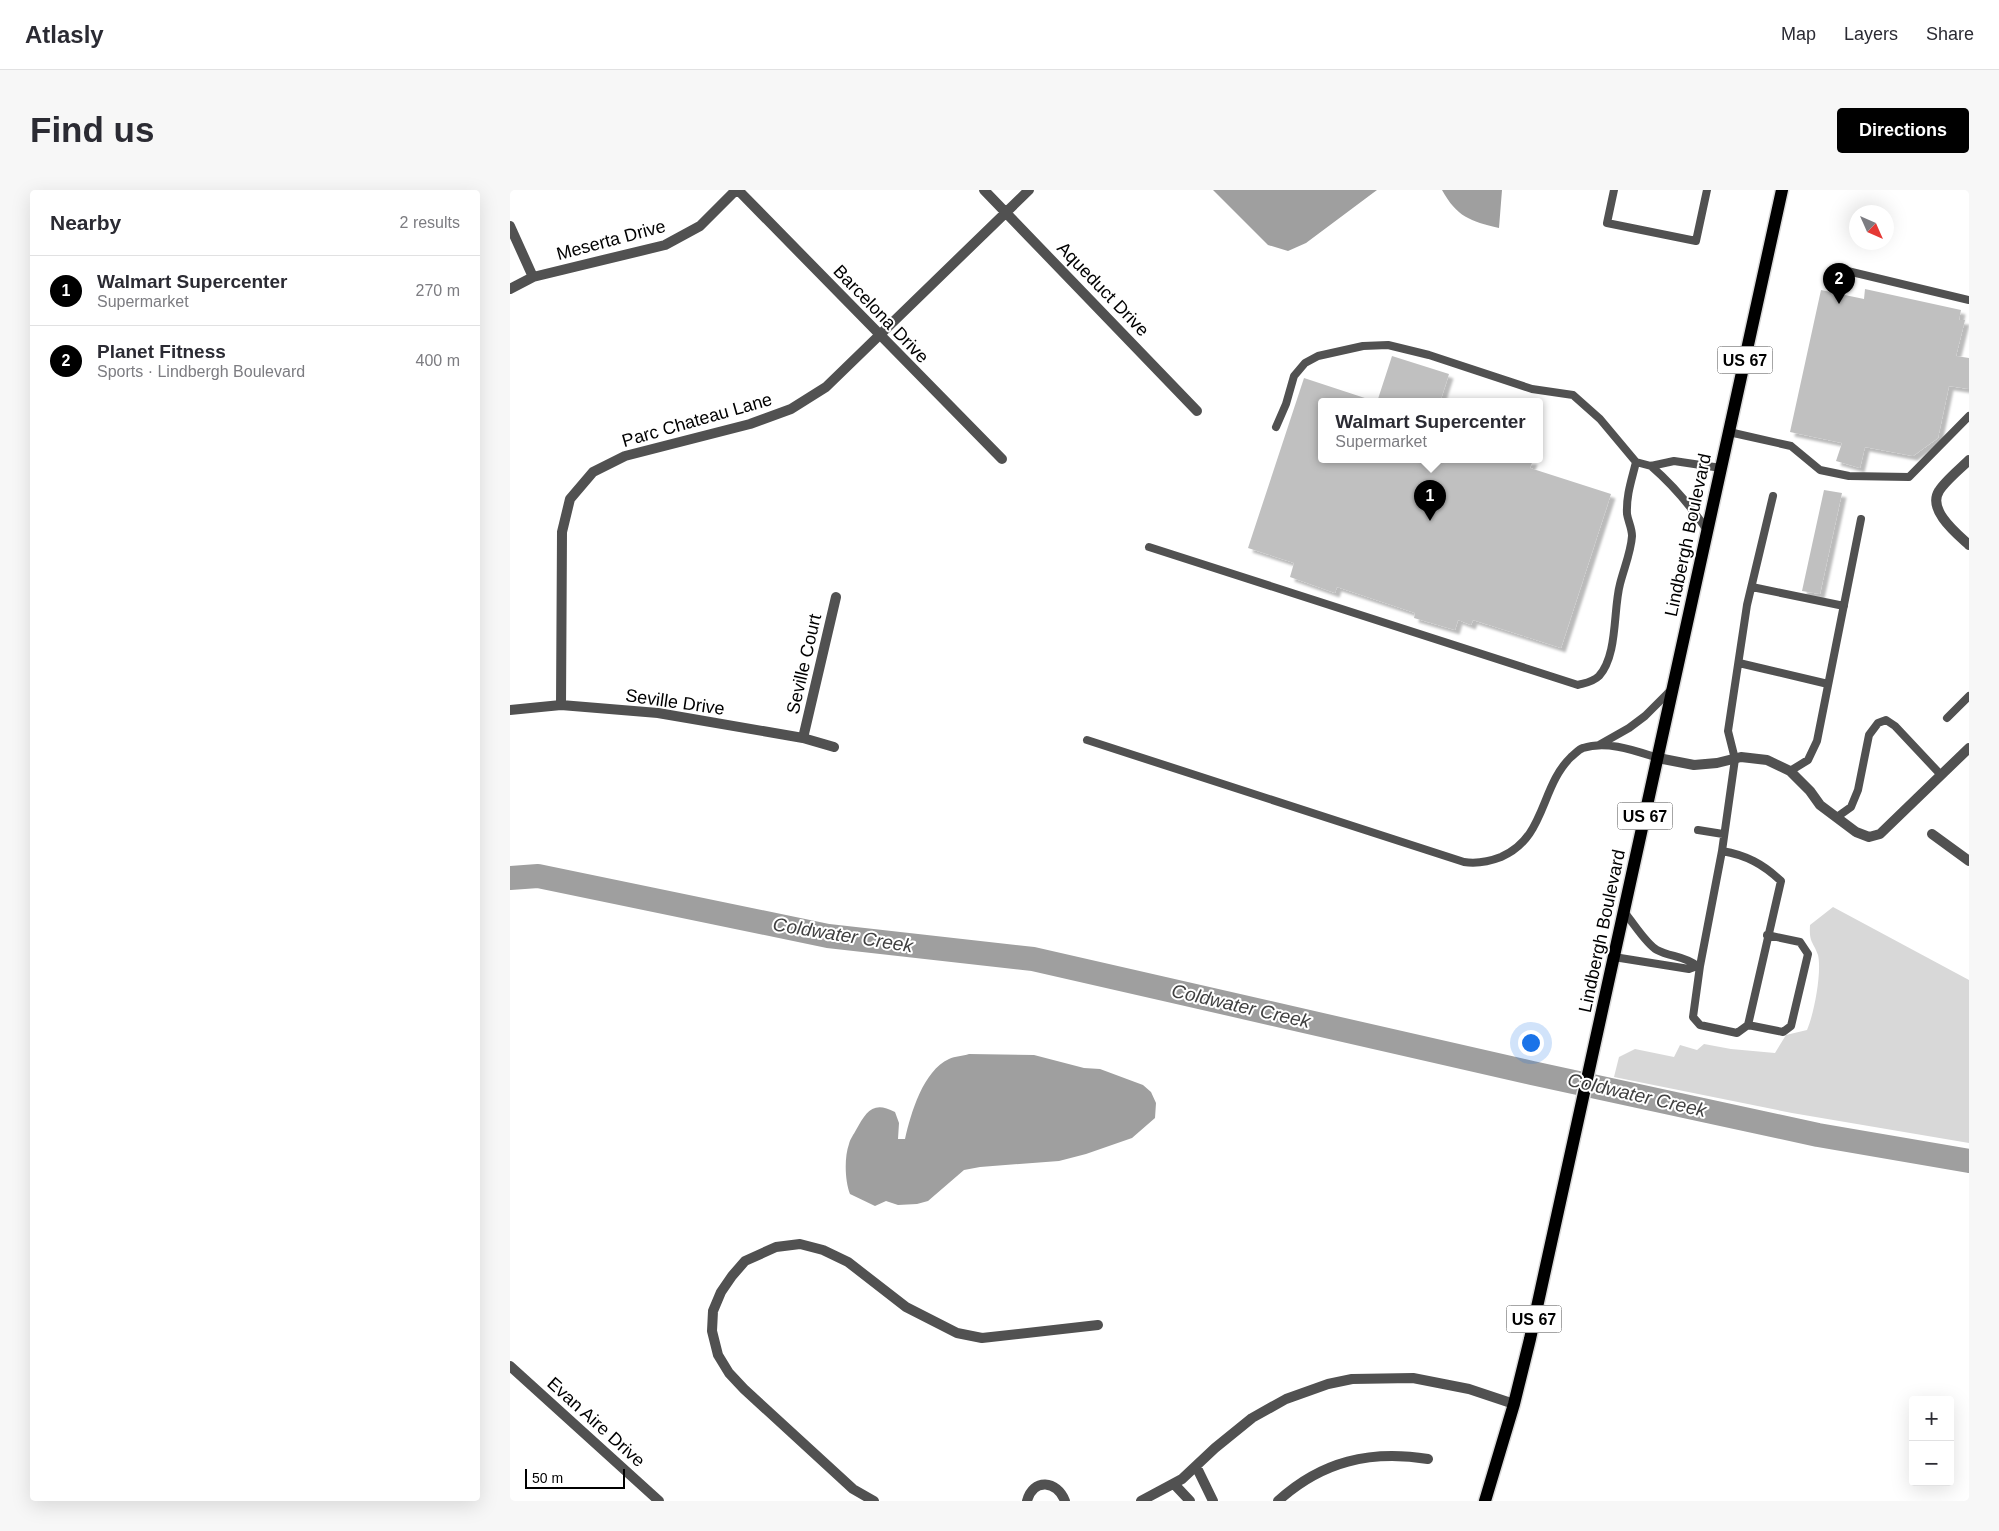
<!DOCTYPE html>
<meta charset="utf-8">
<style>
body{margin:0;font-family:Arial,sans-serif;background:#f7f7f7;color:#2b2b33}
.controls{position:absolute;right:15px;bottom:15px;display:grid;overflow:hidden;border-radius:5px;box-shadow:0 5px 20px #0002}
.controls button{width:45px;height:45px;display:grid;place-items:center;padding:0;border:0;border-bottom:1px solid #e1e1e2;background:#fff;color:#2b2b33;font:25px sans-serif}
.compass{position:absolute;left:1339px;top:15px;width:45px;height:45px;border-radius:50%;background:#fff;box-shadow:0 5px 20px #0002;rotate:135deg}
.scale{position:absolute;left:15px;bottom:12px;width:100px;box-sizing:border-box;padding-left:5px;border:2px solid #000;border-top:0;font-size:14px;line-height:18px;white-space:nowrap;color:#000;-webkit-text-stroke:4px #fff;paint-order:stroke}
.you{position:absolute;left:1020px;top:852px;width:18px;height:18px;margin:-12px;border:4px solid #fff;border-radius:50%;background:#1a73e8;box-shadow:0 0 0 8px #1a73e833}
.badge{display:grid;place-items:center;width:32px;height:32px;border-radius:50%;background:#000;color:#fff;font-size:16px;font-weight:700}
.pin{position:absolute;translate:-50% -41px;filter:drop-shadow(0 1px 2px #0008)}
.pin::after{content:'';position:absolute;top:26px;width:18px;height:15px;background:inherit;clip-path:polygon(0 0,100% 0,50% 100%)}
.popup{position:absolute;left:808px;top:208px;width:225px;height:65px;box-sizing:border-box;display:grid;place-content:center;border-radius:5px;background:#fff;filter:drop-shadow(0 1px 4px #0005);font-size:16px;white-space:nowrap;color:#7c7c81}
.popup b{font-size:19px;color:#2b2b33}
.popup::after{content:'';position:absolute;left:50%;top:100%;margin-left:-10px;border:10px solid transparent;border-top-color:#fff}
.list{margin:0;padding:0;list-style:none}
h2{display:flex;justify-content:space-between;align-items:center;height:65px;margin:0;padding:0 20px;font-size:21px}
h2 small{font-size:16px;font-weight:400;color:#7c7c81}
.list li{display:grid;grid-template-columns:32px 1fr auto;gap:15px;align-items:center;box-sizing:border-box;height:70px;padding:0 20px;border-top:1px solid #e1e1e2}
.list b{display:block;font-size:19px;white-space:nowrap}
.list p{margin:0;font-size:16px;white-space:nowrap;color:#7c7c81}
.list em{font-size:16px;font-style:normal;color:#7c7c81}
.map{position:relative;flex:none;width:1459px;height:1311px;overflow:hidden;border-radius:5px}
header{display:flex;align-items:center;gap:30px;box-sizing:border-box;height:70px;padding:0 25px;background:#fff;border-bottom:1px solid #e1e1e2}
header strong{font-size:24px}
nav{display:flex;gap:28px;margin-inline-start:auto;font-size:18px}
.intro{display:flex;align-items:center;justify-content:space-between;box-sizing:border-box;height:120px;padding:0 30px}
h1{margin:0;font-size:35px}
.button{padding:12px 22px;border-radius:5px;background:#000;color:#fff;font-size:18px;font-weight:700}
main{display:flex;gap:30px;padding:0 30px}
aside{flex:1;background:#fff;border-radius:5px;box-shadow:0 5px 20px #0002}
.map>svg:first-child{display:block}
</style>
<header>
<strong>Atlasly</strong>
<nav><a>Map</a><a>Layers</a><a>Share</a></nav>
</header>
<div class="intro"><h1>Find us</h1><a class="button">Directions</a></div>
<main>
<aside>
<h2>Nearby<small>2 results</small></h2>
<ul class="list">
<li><span class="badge">1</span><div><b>Walmart Supercenter</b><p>Supermarket</p></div><em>270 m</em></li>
<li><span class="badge">2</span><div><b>Planet Fitness</b><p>Sports · Lindbergh Boulevard</p></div><em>400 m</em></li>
</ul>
</aside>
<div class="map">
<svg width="1459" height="1311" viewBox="0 0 1459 1311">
<defs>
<filter id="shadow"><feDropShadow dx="4.5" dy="4.5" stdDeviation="1" flood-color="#0004"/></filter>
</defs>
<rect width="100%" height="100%" fill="#fff"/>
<path fill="#d8d8d8" d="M1323 717 1459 790V953L1282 923 1104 887 1109 867 1125 859 1164 867 1170 855 1187 860 1194 854 1221 859 1265 863 1276 845 1297 840C1304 824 1312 782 1308 765 1303 751 1299 753 1300 735Z"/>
<path fill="#9f9f9f" d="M703 0H867L796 53 778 61 758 55Z
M932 0H992L989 38C960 31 947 27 932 0Z
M459 864 524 865 574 878 590 879 633 895 641 902 646 913 645 928 622 948 576 964 549 971 470 977 454 980 418 1011 407 1014 388 1015 376 1011 365 1016 340 1004C335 991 334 968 339 954 340 949 344 944 346 940 356 922 363 910 385 922L389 933 388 949H395C401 923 413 881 439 869 445 866 453 866 459 864Z"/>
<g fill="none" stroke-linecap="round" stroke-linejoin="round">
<path stroke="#9f9f9f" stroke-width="24" d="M0 688 28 686 318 746 523 769 1022 883 1308 945 1459 971"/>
</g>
<path fill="#c0c0c0" filter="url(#shadow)" d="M1355 99 1451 120 1449 130H1455L1446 166 1459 168V199L1439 196 1428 248 1403 266 1355 257 1350 278 1326 271 1332 253 1280 242 1311 100 1354 109Z
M882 166 939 184 930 212H811V270H1023L1020 278 1101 304 1051 458 963 430 961 435 948 430 945 440 904 428 905 423 827 397 825 403 780 387 784 373 738 358 794 188 867 212Z
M1314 300 1332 303 1310 404 1292 401Z"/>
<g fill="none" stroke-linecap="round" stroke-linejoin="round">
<defs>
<path id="primary" d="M975 1311 1004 1214 1020 1149 1272 0"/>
</defs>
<use href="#primary" stroke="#dbdbdb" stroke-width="15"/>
<path stroke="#515151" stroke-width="8" d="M1104 0 1097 33 1186 51 1197 0
M1325 78 1459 110
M1219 242 1281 256 1310 280 1339 286 1399 287 1459 226
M1126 272 1141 276 1164 271 1211 278
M1141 276C1163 295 1180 315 1197 340
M639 357 1068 495C1075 493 1083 492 1089 486 1108 465 1103 420 1110 394 1114 378 1121 362 1122 346 1122 338 1118 331 1117 324 1116 305 1122 289 1126 272L1090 229 1063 205 1022 199 919 165 878 155 853 156 808 166 795 173 784 186 776 214 766 237
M1242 397 1334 416
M1229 473 1318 494
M1437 528 1459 506
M577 550 954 672C967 674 978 672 991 667 1036 648 1030 597 1061 567 1065 564 1069 559 1073 558 1097 550 1126 561 1148 568
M1089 555 1119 538 1135 526 1161 500
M1280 581 1298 570 1307 551 1351 329
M1327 627 1341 617 1348 600 1359 545 1368 533 1376 530 1385 536 1431 585
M1188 640 1213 644
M1212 661 1225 569 1218 541 1237 415 1263 306
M1114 722C1123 732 1136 754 1147 760 1160 767 1175 766 1187 776
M1104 767 1179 779 1187 776H1190L1212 661C1236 665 1253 674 1271 691L1238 835 1227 843 1190 835 1183 827 1190 776
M1238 835 1273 842 1281 836 1298 764 1290 752 1257 745"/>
<path stroke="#515151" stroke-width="10" d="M228 0 492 269
M474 0 687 221
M0 36 23 87
M0 99 23 87 155 55 190 36 226 0
M1459 270C1450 279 1435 291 1429 301 1417 320 1447 344 1459 355
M51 515 52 342 60 309 83 282 115 266 240 234 281 219 316 197 519 0
M0 520 51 515 148 523 293 548 324 557
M293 548 326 407
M1148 568 1184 575 1207 573 1231 567 1257 570 1280 581 1300 601 1310 615 1346 642 1359 647 1370 644 1459 558
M1422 644 1459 671
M0 1176 149 1311
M686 1276 703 1311
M664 1294 680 1311
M364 1311 343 1299 234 1199 219 1183 208 1165 202 1141 203 1121 211 1102 222 1086 235 1071 266 1057 290 1054 313 1060 338 1072 396 1117 447 1143 472 1148 588 1135
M517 1311C523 1288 547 1290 555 1311
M631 1311 672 1289 705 1258 742 1228 776 1209 818 1194 842 1189 903 1188 959 1199 1004 1214
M768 1311C812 1271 860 1260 918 1269"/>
<use href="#primary" stroke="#000" stroke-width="12"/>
</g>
<g text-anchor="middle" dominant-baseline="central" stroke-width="4" stroke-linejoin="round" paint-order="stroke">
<g fill="#fff" stroke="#4c4c4c" stroke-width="1">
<rect x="1207.5" y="156.5" width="55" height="27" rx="4"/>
<rect x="1107.5" y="612.5" width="55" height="27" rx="4"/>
<rect x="996.5" y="1115.5" width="55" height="27" rx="4"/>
</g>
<g font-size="16" font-weight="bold" fill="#000">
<text x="1235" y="170">US 67</text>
<text x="1135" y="626">US 67</text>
<text x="1024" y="1129">US 67</text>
</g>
<g font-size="18" fill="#000" stroke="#fff">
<text transform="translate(101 50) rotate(-15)">Meserta Drive</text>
<text transform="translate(593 99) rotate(46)">Aqueduct Drive</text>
<text transform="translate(371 124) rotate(46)">Barcelona Drive</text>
<text transform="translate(187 230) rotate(-16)">Parc Chateau Lane</text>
<text transform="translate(1178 345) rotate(-78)">Lindbergh Boulevard</text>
<text transform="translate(294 474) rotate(-77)">Seville Court</text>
<text transform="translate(165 512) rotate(8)">Seville Drive</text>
<text transform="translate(1092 741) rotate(-78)">Lindbergh Boulevard</text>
<text transform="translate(86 1232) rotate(42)">Evan Aire Drive</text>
</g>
<g font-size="19" font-style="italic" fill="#404040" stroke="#fff">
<text transform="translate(333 745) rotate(9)">Coldwater Creek</text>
<text transform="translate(731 816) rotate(13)">Coldwater Creek</text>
<text transform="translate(1127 905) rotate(13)">Coldwater Creek</text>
</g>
</g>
</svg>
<div class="controls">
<button>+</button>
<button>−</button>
</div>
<svg class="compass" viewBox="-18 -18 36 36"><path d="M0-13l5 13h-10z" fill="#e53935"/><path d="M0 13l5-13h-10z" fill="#7c7c81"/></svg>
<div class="scale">50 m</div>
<div class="you"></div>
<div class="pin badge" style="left:920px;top:331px">1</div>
<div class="popup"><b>Walmart Supercenter</b>Supermarket</div>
<div class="pin badge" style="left:1329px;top:114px">2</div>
</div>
</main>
